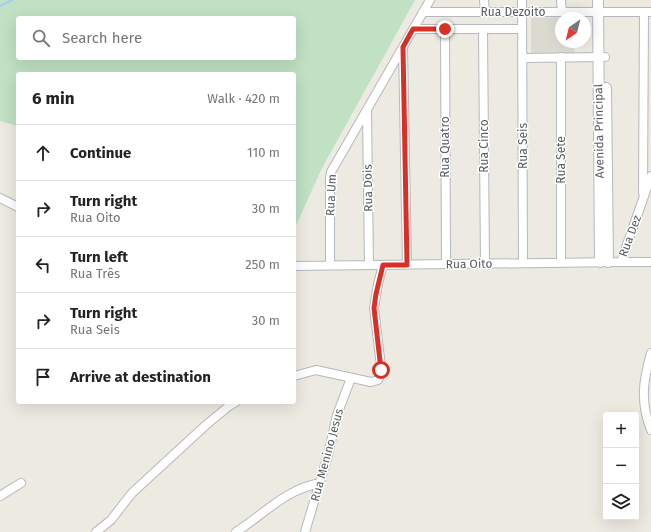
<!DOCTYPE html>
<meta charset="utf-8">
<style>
body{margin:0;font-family:"Fira Sans",sans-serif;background:#f2f2f2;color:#222}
.controls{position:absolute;right:12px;bottom:12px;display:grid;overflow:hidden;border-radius:4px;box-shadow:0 4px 16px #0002}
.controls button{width:36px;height:36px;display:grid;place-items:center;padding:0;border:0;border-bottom:1px solid #e0e0e0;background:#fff;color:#222;font:20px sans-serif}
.compass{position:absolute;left:555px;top:12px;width:36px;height:36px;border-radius:50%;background:#fff;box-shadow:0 4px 16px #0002;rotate:215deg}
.stop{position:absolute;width:12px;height:12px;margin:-9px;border:3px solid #d93025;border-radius:50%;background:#fff}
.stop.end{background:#d93025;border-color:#fff;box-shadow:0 1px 4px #0008}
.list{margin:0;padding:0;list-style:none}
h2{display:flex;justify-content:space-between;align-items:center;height:52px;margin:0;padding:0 16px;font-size:17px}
h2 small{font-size:13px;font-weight:400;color:#767676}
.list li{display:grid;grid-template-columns:26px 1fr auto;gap:12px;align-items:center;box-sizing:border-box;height:56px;padding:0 16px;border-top:1px solid #e0e0e0}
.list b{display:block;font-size:15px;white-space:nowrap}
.list p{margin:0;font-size:13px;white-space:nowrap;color:#767676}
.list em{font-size:13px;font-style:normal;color:#767676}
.icon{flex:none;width:22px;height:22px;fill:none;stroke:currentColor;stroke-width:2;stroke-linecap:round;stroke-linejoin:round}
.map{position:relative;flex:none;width:651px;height:532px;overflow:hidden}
.search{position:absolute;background:#fff;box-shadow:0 4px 16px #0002;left:16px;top:16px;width:280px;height:44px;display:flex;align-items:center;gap:10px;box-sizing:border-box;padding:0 14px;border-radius:4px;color:#767676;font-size:15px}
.panel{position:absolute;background:#fff;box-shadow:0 4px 16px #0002;left:16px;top:72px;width:280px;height:332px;border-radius:4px}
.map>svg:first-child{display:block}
</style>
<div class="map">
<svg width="651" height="532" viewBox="0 0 651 532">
<rect width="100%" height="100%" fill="#eceae1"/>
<path fill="#dbdad0" d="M531 17 574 18H561V42H574V54H531Z"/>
<path fill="#c0e1c3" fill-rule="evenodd" d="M0 0H415L321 170 294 230V74H18V126L0 121ZM18 18H294V58H18Z"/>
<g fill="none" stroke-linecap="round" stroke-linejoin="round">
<path stroke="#a6cbf7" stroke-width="2" d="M0 6 12 0"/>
<defs>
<path id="minor" d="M484 0 485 12
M522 0 523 263
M561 0 562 12
M423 12H651
M413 29H522
M445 29 446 264
M483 29 485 264
M403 47 407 265
M561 57V263
M522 58 605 57
M367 111 369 265
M643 193 644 12
M0 198 18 207
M621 262H651
M330 265V179L331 172 430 0
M294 266 621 262 651 176
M651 353C643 381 640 402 651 430
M294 376 316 370 371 382 378 380 381 373V366L374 308 378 284 383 265
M0 496 21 483
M96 532 111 520 132 493 206 425 229 406 236 402
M236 532C266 513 284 490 320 483
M305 532 328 455 337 415 351 378"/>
<path id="tertiary" d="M598 0 600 262
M606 88 608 262"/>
</defs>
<use href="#minor" stroke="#b7b8bd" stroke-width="10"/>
<use href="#tertiary" stroke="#b7b8bd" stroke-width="12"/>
<use href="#minor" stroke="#fff" stroke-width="8"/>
<use href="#tertiary" stroke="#fff" stroke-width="10"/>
</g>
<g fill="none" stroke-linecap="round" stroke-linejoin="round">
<path stroke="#d93025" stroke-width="5" d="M381 370 374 308 376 294 383 265H407L403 47 413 29H445"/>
</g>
<g text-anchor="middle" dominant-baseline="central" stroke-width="3" stroke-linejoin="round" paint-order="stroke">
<g font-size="12" fill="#5a5c61" stroke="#fff">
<text x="513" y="12">Rua Dezoito</text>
<text transform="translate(599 131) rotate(-91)">Avenida Principal</text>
<text transform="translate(484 146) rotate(-90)">Rua Cinco</text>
<text transform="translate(523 146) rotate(-90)">Rua Seis</text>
<text transform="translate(445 147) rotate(-90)">Rua Quatro</text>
<text transform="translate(561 160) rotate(-90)">Rua Sete</text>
<text transform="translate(368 188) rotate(-91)">Rua Dois</text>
<text transform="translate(331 195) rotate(-87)">Rua Um</text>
<text transform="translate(630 236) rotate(-70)">Rua Dez</text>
<text transform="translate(469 264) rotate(-1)">Rua Oito</text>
<text transform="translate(327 455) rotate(-75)">Rua Menino Jesus</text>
</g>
</g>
</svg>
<div class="controls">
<button>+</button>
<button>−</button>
<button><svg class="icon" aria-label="layers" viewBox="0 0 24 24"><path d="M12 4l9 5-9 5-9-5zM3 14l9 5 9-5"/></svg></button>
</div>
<svg class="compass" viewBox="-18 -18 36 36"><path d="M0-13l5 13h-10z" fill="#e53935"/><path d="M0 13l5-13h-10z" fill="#767676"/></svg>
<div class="stop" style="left:381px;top:370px"></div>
<div class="stop end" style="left:445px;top:29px"></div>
<div class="search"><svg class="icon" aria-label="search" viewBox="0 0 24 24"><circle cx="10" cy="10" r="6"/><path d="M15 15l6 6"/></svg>Search here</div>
<section class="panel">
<h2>6 min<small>Walk · 420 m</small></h2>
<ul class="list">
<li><svg class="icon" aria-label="ahead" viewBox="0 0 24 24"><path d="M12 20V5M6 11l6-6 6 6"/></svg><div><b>Continue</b></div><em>110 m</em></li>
<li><svg class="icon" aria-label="right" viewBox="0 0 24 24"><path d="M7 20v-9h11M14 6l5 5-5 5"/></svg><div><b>Turn right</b><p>Rua Oito</p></div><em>30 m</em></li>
<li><svg class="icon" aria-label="left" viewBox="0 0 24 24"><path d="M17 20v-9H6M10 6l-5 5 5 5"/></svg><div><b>Turn left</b><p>Rua Três</p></div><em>250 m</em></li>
<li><svg class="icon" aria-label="right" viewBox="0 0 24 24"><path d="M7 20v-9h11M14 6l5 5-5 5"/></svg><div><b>Turn right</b><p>Rua Seis</p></div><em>30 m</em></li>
<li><svg class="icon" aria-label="arrive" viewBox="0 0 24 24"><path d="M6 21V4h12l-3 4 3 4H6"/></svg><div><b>Arrive at destination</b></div></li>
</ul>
</section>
</div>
